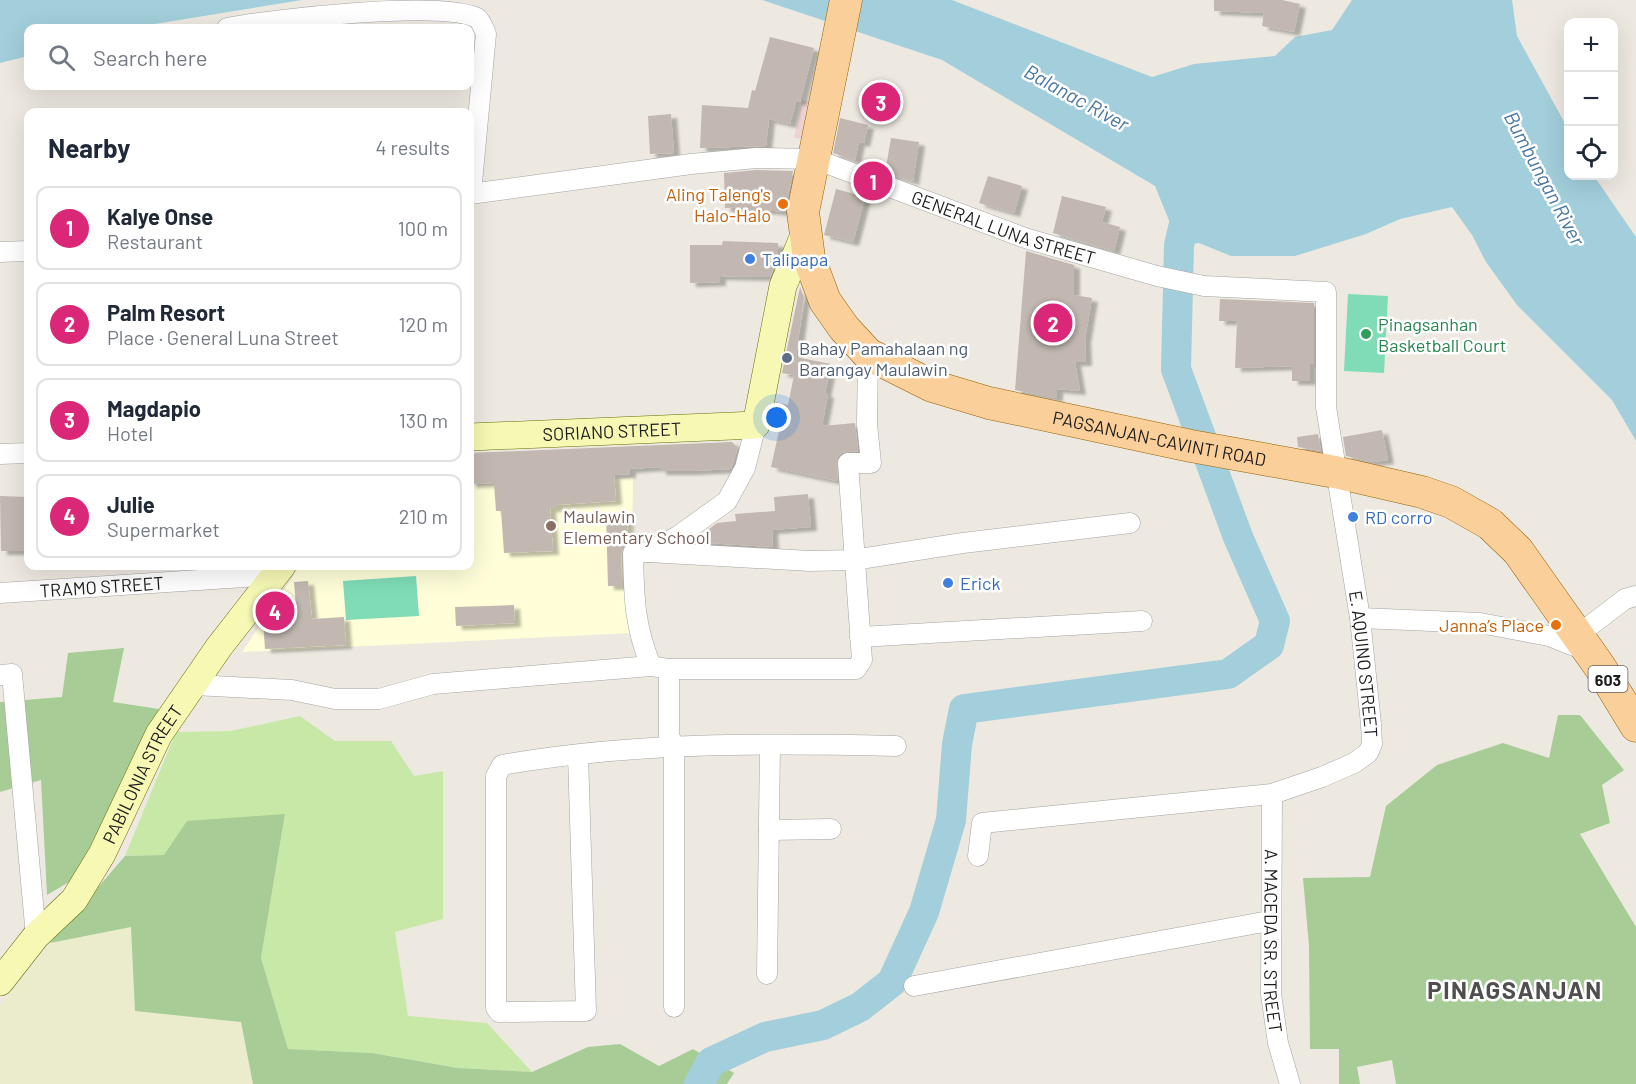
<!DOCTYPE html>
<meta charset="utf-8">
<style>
body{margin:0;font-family:Barlow,sans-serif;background:#f6f6f7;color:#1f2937}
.controls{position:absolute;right:18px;top:18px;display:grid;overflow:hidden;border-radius:12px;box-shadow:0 6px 24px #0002}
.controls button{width:54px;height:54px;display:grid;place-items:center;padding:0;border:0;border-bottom:2px solid #e0e1e3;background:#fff;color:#1f2937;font:30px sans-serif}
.you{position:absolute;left:777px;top:418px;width:21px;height:21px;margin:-15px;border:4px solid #fff;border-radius:50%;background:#1a73e8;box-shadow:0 0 0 9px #1a73e833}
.badge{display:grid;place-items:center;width:39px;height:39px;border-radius:50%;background:#db2777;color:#fff;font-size:20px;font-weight:700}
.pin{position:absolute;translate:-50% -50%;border:3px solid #fff;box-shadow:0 2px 6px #0006}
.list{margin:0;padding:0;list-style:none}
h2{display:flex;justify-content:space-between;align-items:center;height:78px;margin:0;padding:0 24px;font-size:26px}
h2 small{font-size:20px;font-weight:400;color:#747a83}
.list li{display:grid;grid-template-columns:39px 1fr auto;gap:18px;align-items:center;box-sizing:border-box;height:84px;margin:0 12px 12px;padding:0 12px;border:2px solid #e0e1e3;border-radius:12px}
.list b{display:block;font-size:22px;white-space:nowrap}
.list p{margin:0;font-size:20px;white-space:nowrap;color:#747a83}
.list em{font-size:20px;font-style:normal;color:#747a83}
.icon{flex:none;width:33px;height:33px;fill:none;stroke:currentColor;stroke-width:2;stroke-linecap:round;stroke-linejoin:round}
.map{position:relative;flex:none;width:1636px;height:1084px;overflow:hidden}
.search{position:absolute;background:#fff;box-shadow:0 6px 24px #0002;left:24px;top:24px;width:450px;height:66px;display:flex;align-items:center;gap:15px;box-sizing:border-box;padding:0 21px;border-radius:12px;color:#747a83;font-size:22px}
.panel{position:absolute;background:#fff;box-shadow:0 6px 24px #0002;left:24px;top:108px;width:450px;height:462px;border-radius:12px}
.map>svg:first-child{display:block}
</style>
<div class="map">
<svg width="1636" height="1084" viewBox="0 0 1636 1084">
<defs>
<filter id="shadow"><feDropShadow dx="6" dy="4" stdDeviation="1.5" flood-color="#0004"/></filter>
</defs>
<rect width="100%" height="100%" fill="#ede9e1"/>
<path fill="#eed1d0" d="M802 100 811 102 803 139 794 138Z"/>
<path fill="#fffed9" d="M633 478 631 633 242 652 300 566H470V486Z"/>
<path fill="#eaeccc" d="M132 926 135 1011 241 1021 253 1084H0V1006L50 943Z"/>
<path fill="#c8e8a7" d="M300 716 335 741H391L414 776 443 771V919L395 932 408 1016 487 1023 532 1072 458 1068 372 1053 288 1049 261 958 285 815 164 855 125 856 176 732 231 731Z"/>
<path fill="#a7cc96" d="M124 648 113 702 159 709 74 879 47 895 41 780 0 792V702L62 697 68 653Z
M1558 715H1580L1624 770 1602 785 1610 823 1580 834 1636 927V1084H1396L1392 1060 1357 1067 1360 1084H1339V1049H1310L1309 946 1303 878 1370 877 1386 806 1437 765 1503 743 1549 758Z
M285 814 261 958 288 1049 372 1053 458 1068 532 1072 588 1047 620 1044 659 1066 693 1049 734 1073 727 1084H253L241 1022 135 1011 131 927 50 943 125 856 164 855 187 821Z"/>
<path fill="#7fdcb7" d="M1348 294 1388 296 1384 373 1344 371Z
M416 576 419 616 346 620 343 581Z"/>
<path fill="#a2cfdb" d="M0 0H302L130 28H28V56L0 63Z
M762 0H952L1152 77 1194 64 1275 56 1295 37 1332 30 1352 0H1512L1517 36 1568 129V176H1594L1636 237V441L1612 400 1517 305 1486 262 1472 235 1452 207 1400 219 1366 234 1295 256H1231L1199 243 1179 245 1155 186 942 60Z"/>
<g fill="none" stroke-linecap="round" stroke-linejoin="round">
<path stroke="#a2cfdb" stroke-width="30" d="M699 1084 711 1062 765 1037 823 1025 860 1007 892 982 924 912 951 820 957 744 964 709 1228 674 1269 645 1275 621 1238 537 1176 369 1179 245 1188 207"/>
</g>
<path fill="#c2b8b1" filter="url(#shadow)" d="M1214 0H1282L1300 4 1294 32 1262 26 1264 13 1214 11Z
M770 37 814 48 800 102 796 101 790 124 769 119 766 146 700 148 702 105 748 108 752 90 755 91Z
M671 114 674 153 650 154 648 116Z
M840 118 868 125 864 143 859 142 855 160 833 153Z
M891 138 919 142 913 181 885 173Z
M756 170 793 171 785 212 765 210V212H748V207L725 208 724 173Z
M988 176 1022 186 1014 213 979 203Z
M836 189 865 197 853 242 824 235Z
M1062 196 1106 207 1102 222 1120 227 1114 251 1053 233Z
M723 241 778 243V258L770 277 720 276V282L690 283V245H722Z
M1026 251 1074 265V295L1092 298 1085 339 1086 362H1075L1080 391 1057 389V398L1015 390Z
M800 287 804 297 796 357 831 364 825 393 828 394 822 426 855 423 858 451 842 453 838 457 837 481 771 467 781 422 773 421 776 402 788 405 794 375 782 373Z
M1220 299 1314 303V364H1310V381H1292V366L1235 368 1237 321H1219Z
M1382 430 1388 460 1374 462 1346 456 1343 437Z
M1318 434 1321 451 1298 447 1297 437Z
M732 442 738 448 731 469 692 471H660V467L630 469V474L614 475 616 501 556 505V508H550L553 551 504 553 501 511H496L494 483 470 484V453Z
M808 494 811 527 772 530 773 547 690 542 709 532V529L717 523 736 521 735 514 775 511 774 497Z
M0 496 28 497V551H1Z
M627 515 628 542 621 553 622 586H608L606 516Z
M308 581 312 619 344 617 346 645 265 649 263 621 297 619 294 582Z
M514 605 515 623 456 626 455 607Z"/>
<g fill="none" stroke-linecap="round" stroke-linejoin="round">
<defs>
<g id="street">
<path d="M227 28C274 19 441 0 477 18 481 21 484 29 486 34L471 193"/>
<path id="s1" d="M470 194 691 164 756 158 815 159 1025 238 1157 276 1204 286 1326 292V407L1360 618 1371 724 1372 744 1368 753 1354 763 1322 777 1272 794 982 823 978 856"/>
<path d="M0 252 28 251"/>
<path d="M756 425 745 468 727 501 678 536 648 552 633 553C634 596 634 625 651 666L669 669H856L862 660 848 463H871L867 424 868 354"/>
<path d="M0 454 28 453"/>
<path d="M648 552 810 561 853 560 963 543 1130 523"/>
<path id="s2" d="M0 593 276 575"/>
<path d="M1360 618 1480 623 1549 636 1587 651"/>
<path d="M1578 635 1625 599 1636 596"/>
<path d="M860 637 1142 621"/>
<path d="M669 669V736L674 746V1007"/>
<path d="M0 675 12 674 36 936"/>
<path d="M194 685 292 690 335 699H379L433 684 651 666"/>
<path d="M578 755 586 1011 499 1012 496 1008V776L502 765C632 742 765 743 896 746"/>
<path id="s3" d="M1272 794 1271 994 1278 1043 1290 1084"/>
<path d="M769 830 831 829"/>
<path d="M767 974 770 745"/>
<path d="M914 986 1269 921"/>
</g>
<g id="secondary">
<path id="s4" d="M470 437 756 425 783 286 804 235"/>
<path id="s5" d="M0 982 36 936 74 900 102 854 159 734 219 647 282 566"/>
</g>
<g id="primary">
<path id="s6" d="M846 0 803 212 809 258 825 301 844 328 868 354 932 386 989 403 1191 446 1335 472 1422 492 1451 502 1490 524 1518 551 1600 667 1636 726"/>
</g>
</defs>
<use href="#street" stroke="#a3a3a3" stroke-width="21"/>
<use href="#secondary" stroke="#667006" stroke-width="28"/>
<use href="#primary" stroke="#926002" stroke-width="33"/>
<use href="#street" stroke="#fff" stroke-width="20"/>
<use href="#secondary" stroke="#f6f8b4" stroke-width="27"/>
<use href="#primary" stroke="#facf99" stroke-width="32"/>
</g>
<g fill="#e8710a" stroke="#fff" stroke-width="2">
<circle cx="783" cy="204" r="6"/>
<circle cx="1556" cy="625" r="6"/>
</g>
<g fill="#3f7fe0" stroke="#fff" stroke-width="2">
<circle cx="750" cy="259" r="6"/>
<circle cx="1353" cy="517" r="6"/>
<circle cx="948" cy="583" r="6"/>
</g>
<circle fill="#2e9e5b" stroke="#fff" stroke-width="2" cx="1366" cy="334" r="6"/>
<circle fill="#5c6f8a" stroke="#fff" stroke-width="2" cx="787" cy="358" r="6"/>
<circle fill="#8d6e63" stroke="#fff" stroke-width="2" cx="551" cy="526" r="6"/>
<g text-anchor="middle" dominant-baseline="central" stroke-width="5" stroke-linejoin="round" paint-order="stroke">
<rect fill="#fff" stroke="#606060" stroke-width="1.5" x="1588.5" y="666" width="39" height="26" rx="4.5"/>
<g font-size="16" font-weight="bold" fill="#1c1c1c">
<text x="1608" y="679">603</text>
</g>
<g font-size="18" fill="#c56008" stroke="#fff" text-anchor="end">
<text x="771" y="194">Aling Taleng's<tspan x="771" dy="21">Halo-Halo</tspan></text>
<text x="1544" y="625">Janna’s Place</text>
</g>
<g font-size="18" fill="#1c1c1c" stroke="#fff">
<text stroke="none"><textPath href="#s1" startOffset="548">GENERAL LUNA STREET</textPath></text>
<text stroke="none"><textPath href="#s4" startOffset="142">SORIANO STREET</textPath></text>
<text stroke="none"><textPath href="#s6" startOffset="682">PAGSANJAN-CAVINTI ROAD</textPath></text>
<text stroke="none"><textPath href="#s2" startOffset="102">TRAMO STREET</textPath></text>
<text stroke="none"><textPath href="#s1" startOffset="1254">E. AQUINO STREET</textPath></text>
<text stroke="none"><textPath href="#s5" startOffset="254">PABILONIA STREET</textPath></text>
<text stroke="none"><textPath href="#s3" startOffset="147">A. MACEDA SR. STREET</textPath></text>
</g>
<g font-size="18" fill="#366cbe" stroke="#fff" text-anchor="start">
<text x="762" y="259">Talipapa</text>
<text x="1365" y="517">RD corro</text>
<text x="960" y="583">Erick</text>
</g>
<g font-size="18" fill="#27864d" stroke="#fff" text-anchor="start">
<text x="1378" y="324">Pinagsanhan<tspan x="1378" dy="21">Basketball Court</tspan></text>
</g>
<g font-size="18" fill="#4e5e75" stroke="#fff" text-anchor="start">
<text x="799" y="348">Bahay Pamahalaan ng<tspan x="799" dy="21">Barangay Maulawin</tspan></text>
</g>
<g font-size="18" fill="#785e54" stroke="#fff" text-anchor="start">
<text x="563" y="516">Maulawin<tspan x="563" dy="21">Elementary School</tspan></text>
</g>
<g font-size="20" font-style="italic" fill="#4776a1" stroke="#fff">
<text transform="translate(1077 97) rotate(29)">Balanac River</text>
<text transform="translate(1545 178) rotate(62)">Bumbungan River</text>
</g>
<g font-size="24" font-weight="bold" letter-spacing="1.5" fill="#4f4f4f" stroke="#fff">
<text x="1515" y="989">PINAGSANJAN</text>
</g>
</g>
</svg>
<div class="controls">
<button>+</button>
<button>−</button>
<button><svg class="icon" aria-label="locate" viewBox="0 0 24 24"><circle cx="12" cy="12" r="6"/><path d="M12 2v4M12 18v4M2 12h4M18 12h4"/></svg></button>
</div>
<div class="you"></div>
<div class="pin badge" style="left:873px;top:181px">1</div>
<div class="pin badge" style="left:1053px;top:323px">2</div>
<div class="pin badge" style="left:881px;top:102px">3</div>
<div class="pin badge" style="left:275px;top:611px">4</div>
<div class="search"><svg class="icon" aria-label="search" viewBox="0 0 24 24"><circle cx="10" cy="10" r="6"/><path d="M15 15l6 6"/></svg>Search here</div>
<section class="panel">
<h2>Nearby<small>4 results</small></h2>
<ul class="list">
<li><span class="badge">1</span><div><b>Kalye Onse</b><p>Restaurant</p></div><em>100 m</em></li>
<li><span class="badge">2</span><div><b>Palm Resort</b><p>Place · General Luna Street</p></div><em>120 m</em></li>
<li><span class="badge">3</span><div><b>Magdapio</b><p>Hotel</p></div><em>130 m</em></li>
<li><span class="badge">4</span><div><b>Julie</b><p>Supermarket</p></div><em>210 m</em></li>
</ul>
</section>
</div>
